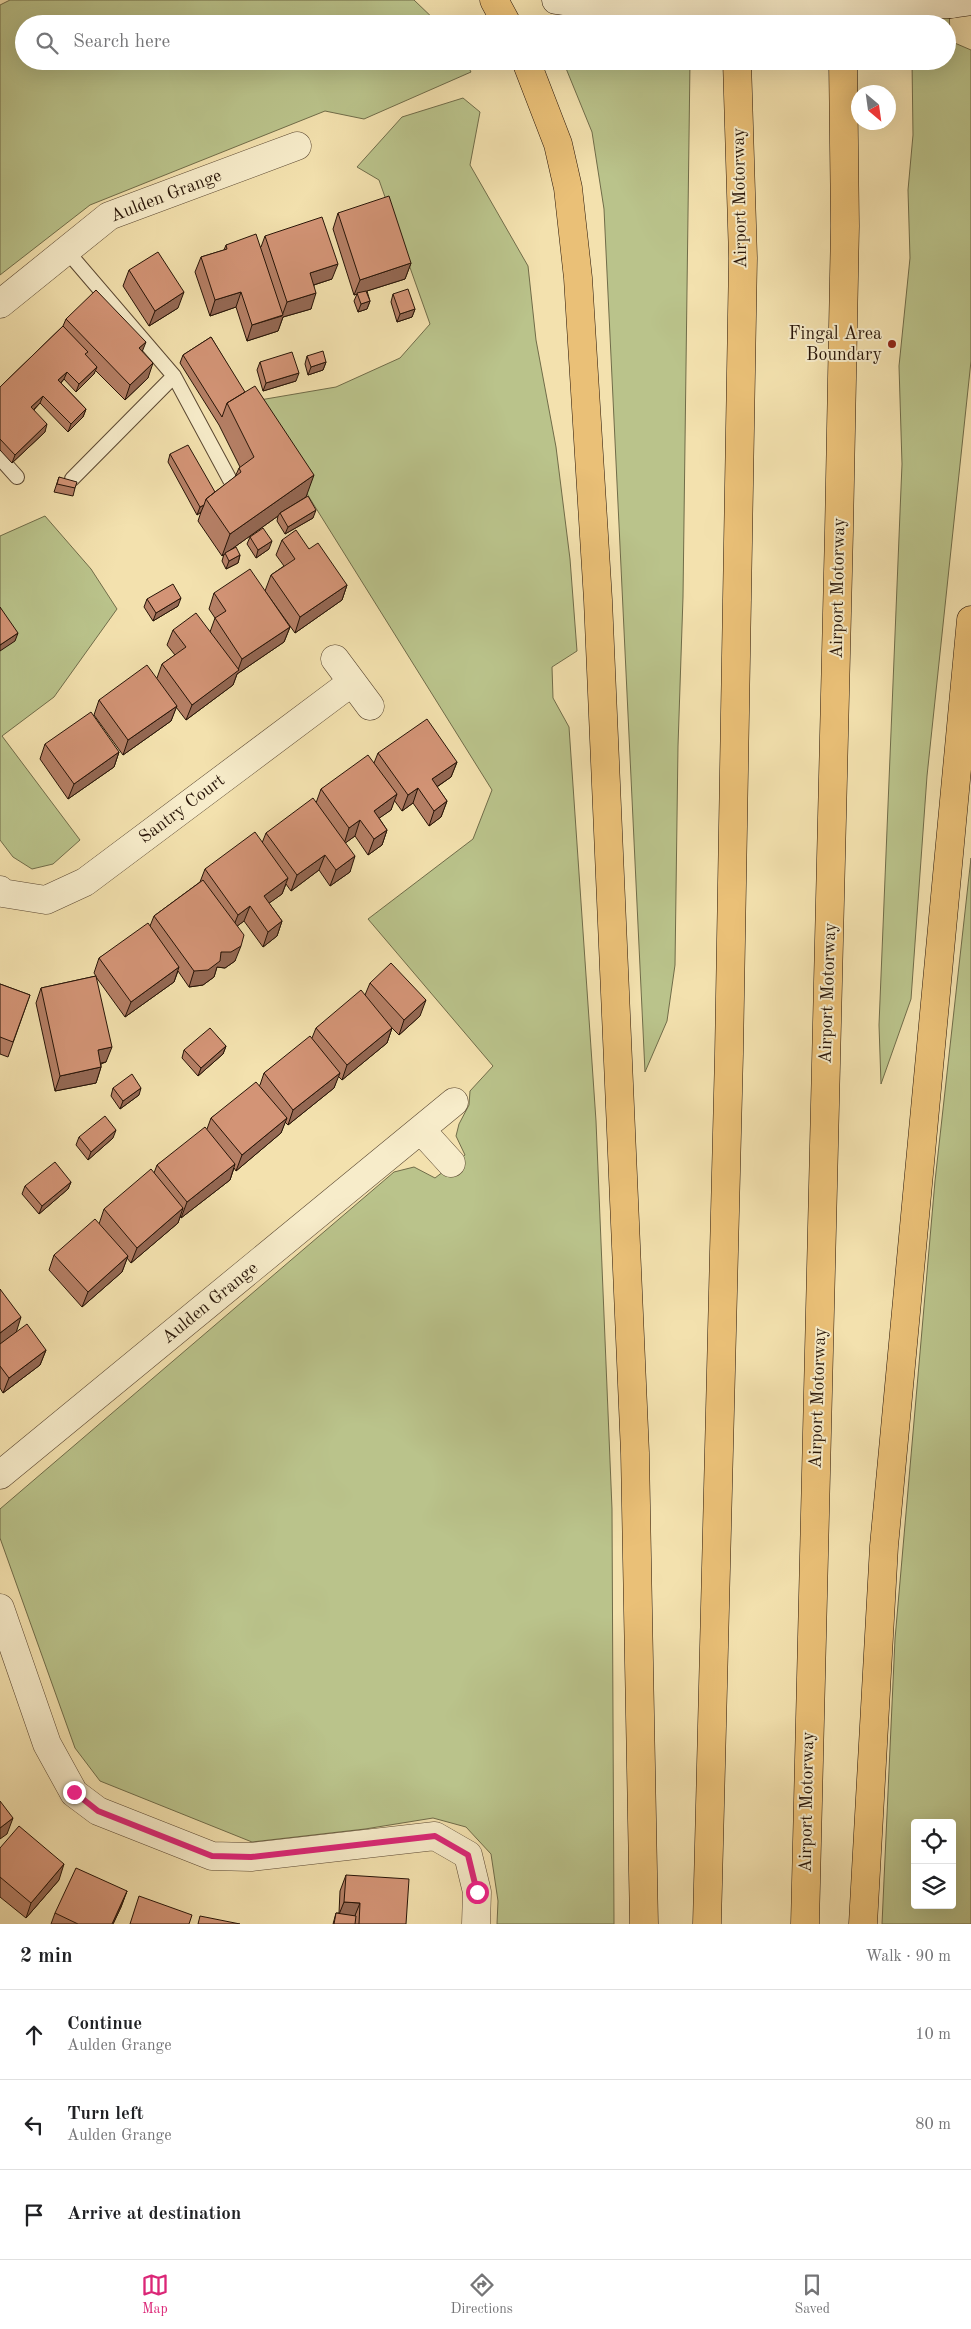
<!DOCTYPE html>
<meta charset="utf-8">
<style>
body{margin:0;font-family:"Old Standard TT",serif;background:#f6f6f6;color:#202124}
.controls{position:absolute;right:15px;bottom:15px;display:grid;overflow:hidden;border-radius:5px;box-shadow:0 5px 20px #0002}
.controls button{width:45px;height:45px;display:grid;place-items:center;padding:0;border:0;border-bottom:1px solid #e0e0e0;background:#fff;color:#202124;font:25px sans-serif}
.compass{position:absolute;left:851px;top:85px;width:45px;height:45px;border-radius:50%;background:#fff;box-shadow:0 5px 20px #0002;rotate:151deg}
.stop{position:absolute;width:15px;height:15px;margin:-11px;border:4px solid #db2777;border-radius:50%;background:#fff}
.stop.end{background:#db2777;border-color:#fff;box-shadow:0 1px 5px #0008}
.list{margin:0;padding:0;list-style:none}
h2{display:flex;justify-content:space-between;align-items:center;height:65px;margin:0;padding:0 20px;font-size:21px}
h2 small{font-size:16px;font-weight:400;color:#757577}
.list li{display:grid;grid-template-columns:32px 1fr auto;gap:15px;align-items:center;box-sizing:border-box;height:90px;padding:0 20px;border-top:1px solid #e0e0e0}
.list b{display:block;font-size:19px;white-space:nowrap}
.list p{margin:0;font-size:16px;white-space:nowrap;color:#757577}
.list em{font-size:16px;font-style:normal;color:#757577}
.icon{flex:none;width:28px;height:28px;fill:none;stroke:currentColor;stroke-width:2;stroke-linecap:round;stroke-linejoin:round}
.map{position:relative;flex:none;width:971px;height:1924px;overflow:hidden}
.search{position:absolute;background:#fff;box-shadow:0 5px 20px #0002;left:15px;right:15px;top:15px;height:55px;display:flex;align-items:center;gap:12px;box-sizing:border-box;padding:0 18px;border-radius:28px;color:#757577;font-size:19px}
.sheet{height:335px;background:#fff}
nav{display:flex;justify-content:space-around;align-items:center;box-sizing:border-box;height:70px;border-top:1px solid #e0e0e0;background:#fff;font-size:14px;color:#757577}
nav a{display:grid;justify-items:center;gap:2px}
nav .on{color:#db2777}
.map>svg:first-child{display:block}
</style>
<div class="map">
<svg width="971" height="1924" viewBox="0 0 971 1924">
<rect width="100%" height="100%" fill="#f3e1ae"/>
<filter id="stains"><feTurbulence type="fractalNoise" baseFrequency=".004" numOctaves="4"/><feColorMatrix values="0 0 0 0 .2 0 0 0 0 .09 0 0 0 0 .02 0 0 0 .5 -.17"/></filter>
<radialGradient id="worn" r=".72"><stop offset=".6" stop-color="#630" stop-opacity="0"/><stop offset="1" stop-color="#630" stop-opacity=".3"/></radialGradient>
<path fill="#bac38b" stroke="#706c49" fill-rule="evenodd" d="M10 0H414L439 24H24V61H465L471 72 364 119 325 111 90 205 0 275V5Z
M908 0H949L950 41 971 50V361L927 776 911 999 881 1084 879 1025 902 464 899 366 910 258 908 190 913 135 912 61H947V24H910Z
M563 61H690L683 597 678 746 675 965 667 1021 645 1072 604 209 592 132Z
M463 98 480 112 470 165 528 266 536 340 556 447 570 559 577 651 552 667 553 698 569 727 596 1121 612 1509 614 1924H497L498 1901 491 1854 466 1827 433 1818 365 1829 252 1842 100 1781 75 1748 0 1538V1509L394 1172 414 1167 435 1178 465 1155 456 1136 459 1124 469 1105 470 1091 493 1066 368 919 473 839 492 790 309 497 254 401 336 387 400 358 430 324 379 180 357 167 402 117Z
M45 516 91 569 117 609 54 697 2 736 80 840 53 864 32 869 13 857 0 840V536Z
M971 858V1924H882L895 1639 935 1181ZM915 1823H952V1905H915Z"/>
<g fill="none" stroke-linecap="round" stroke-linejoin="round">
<defs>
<path id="service" d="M66 250 174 376 230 480
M0 458 17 477
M72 479 174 376"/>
<path id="minor" d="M0 304 109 216 297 146
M335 659 370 706
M0 890 2 893 46 900 85 882 352 682
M421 1130 451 1163
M0 1475 454 1102
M0 1608 47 1744 74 1793 98 1811 212 1856 251 1857 435 1836 468 1855 477 1892 476 1924"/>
<path id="secondary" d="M556 0 605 7 646 8
M951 4 971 1"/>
<path id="motorway" d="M494 0 507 24
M842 0 843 24
M526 61 558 144 568 188 578 278 598 600 635 1453 644 1924
M707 1924 729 1054 743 258 737 61
M805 1924 839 531 845 226 843 61
M863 1924 884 1546 971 620"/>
</defs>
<use href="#service" stroke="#5a4731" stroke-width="16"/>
<use href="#minor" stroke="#5a4731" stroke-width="29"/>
<use href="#secondary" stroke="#271407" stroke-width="29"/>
<use href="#motorway" stroke="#271407" stroke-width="29"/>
<use href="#service" stroke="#f7ecca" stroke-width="14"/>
<use href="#minor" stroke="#f7ecca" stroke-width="28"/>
<use href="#secondary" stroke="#f7ecca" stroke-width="28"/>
<use href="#motorway" stroke="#eac077" stroke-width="28"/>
<defs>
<path id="secondary-bridge" d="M646 8 951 4"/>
</defs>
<use href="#secondary-bridge" stroke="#271407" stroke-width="29" stroke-linecap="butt"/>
<use href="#secondary-bridge" stroke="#f7ecca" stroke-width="28"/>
</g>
<path fill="#b57f65" stroke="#271407" d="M338 213 411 263 405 279 367 291 370 301 367 309 358 312 354 301 357 294 354 295 333 229Z
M265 236 332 279 314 285 311 309 283 317 278 331 247 341 236 307 210 316 195 272 201 257 224 250 226 245 261 247Z
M129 270 178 308 149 326 123 286Z
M393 294 415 309 412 317 397 322 391 302Z
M66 319 142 352 148 378 125 400 95 370 94 374 76 392 64 379 61 383 86 409 83 417 68 432 40 403 34 410 45 432 12 463 0 450V387L63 326Z
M211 337 306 497 313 518 285 534 277 521 278 516 229 551 240 555 238 563 226 569 222 561 224 554 222 556 198 521 201 512 197 515 168 462 170 454 215 492 235 477 239 468 240 467 219 425 180 363 183 355Z
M307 356 326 362 323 370 308 375 305 364Z
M260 362 296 381 263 391 257 370Z
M59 477 75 488 73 496 54 492Z
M250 537 269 549 256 558 247 544Z
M282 540 309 549 347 585 342 600 295 633 265 591 271 575 284 566 276 555Z
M214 593 290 627 284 642 237 674 233 685 186 720 176 707 171 721 123 755 94 715 99 700 157 678 162 664 175 655 167 645 173 630 210 632 215 618 209 609Z
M147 599 178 606 153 621 144 607Z
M45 744 119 752 114 767 68 799 40 759Z
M378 753 457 762 451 777 437 787 447 801 441 817 429 826 413 803 402 811 394 800 391 810 379 818 387 830 382 845 368 855 355 836 345 843 350 872 330 886 319 870 291 891 286 884 282 894 269 903 282 921 277 936 263 947 244 921 237 926 235 961 225 968 217 967 214 977 203 985 189 987 178 971 174 982 125 1017 96 977 106 1062 101 1064V1067L96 1083 55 1091 36 1003 41 988 96 976 94 973 99 958 150 926 154 916 200 882 205 869 262 843 266 833 316 803 321 789 374 763Z
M370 983 420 1016 399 1035 392 1028 387 1043 342 1080 338 1076 334 1088 288 1125 285 1122 281 1133 236 1171 234 1168 230 1180 181 1218 180 1216 178 1223 131 1263 127 1258 122 1272 82 1307 49 1270 54 1255 99 1224 104 1209 154 1173 157 1165 207 1129 211 1118 260 1085 264 1073 312 1038 316 1028 365 995Z
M0 984 30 995 8 1057 0 1054Z
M226 1046 223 1054 198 1076 182 1058 184 1050Z
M113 1088 139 1095 120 1109 111 1096Z
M79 1137 113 1138 88 1160 76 1145Z
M71 1182 68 1189 39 1214 22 1194 25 1186Z
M0 1289 16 1332 46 1350 40 1365 3 1393 0 1388Z
M0 1848 59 1880 26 1918 0 1897Z
M346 1875 406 1924H333L336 1913H339L340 1891Z
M127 1891 121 1907 113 1924H51L55 1913Z"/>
<path fill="#946853" stroke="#271407" d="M411 263 405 279 354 295 360 280Z
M338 264 332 279 304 288 310 273Z
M184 292 178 308 149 326 155 311Z
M241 292 236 307 210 316 215 300Z
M316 293 311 309 283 317 278 331 247 341 252 325 282 316 287 302Z
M370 301 367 309 358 312 361 304Z
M415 309 412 317 397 322 400 314Z
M146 342 140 357 139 348Z
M326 362 323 370 308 375 311 367Z
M153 363 148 378 125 400 130 385Z
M97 367 94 374 76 392 79 384Z
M67 372 64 379 56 388 58 380Z
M299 373 296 381 263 391 266 383Z
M43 396 40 403 28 415 31 407Z
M86 409 83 417 68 432 71 424Z
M47 424 45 432 12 463 15 455Z
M314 475 306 497 280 513 278 516 222 556 230 534Z
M204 505 201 512 197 515 200 507Z
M316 510 313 518 285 534 288 527Z
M272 541 269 549 256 558 258 550Z
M240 555 238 563 226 569 229 561Z
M347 585 342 600 295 633 300 617Z
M181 598 178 606 153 621 156 613Z
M290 627 284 642 237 674 233 685 186 720 192 705 238 670 242 659Z
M18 633 15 641 0 651V645Z
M177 706 171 721 123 755 128 740Z
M119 752 114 767 68 799 74 784Z
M457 762 451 777 426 794 432 779Z
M418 788 413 803 402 811 408 795Z
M397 794 391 810 368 826 374 811Z
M447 801 441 817 429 826 434 811Z
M360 820 355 836 344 844 349 828Z
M387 830 382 845 368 855 374 839Z
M325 855 319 870 291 891 297 875Z
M355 856 350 872 330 886 336 870Z
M288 878 282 894 258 911 264 896Z
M250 906 244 921 232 930 238 915Z
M282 921 277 936 263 947 268 932Z
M241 946 235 961 225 968 217 967 214 977 203 985 189 987 194 971 221 952Z
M179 967 174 982 125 1017 131 1002Z
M426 1000 420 1016 399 1035 404 1020Z
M392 1028 387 1043 342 1080 347 1065Z
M226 1046 223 1054 198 1076 201 1068Z
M112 1047 106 1062 92 1065 98 1050Z
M101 1067 96 1083 55 1091 60 1076Z
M340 1073 334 1088 288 1125 293 1110Z
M141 1088 139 1095 120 1109 123 1101Z
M287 1118 281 1133 236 1171 242 1155Z
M116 1130 113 1138 88 1160 91 1152Z
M235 1164 230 1180 181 1218 187 1202Z
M71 1182 68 1189 39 1214 42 1206Z
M183 1208 178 1223 131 1263 137 1248Z
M128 1256 122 1272 82 1307 88 1292Z
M21 1317 16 1333 0 1345V1333Z
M46 1350 40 1365 3 1393 9 1378Z
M13 1818 7 1834 0 1839V1828Z
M64 1864 59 1880 26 1918 31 1903Z
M127 1891 121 1907 113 1924H112Z
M344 1902 360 1903 354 1918 338 1917Z"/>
<path fill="#d39476" stroke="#271407" d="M389 196 411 263 360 280 338 213Z
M322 217 338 264 310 273 316 293 287 302 265 236Z
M256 234 283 315 252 325 241 292 215 300 201 257 227 249 226 245Z
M158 252 184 292 155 311 129 270Z
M408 289 415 309 400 314 393 294Z
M96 290 146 342 139 348 153 363 130 385 66 319Z
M366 291 370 301 361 304 357 293Z
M63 326 88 352 85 354 97 367 79 384 67 372 58 380 86 409 71 424 43 396 31 407 47 424 15 455 0 439V387Z
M211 337 245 392 227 403 222 417 183 355Z
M323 351 326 362 311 367 307 356Z
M292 352 299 373 266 383 260 362Z
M255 386 314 475 230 534 206 499 241 472 239 468 254 457 227 403Z
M188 445 215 492 206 499 204 505 200 507 170 454Z
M59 477 77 482 75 488 57 484Z
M308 496 316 510 288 527 280 513Z
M263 528 272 541 258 550 250 537Z
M296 530 309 549 318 543 347 585 300 617 271 575 295 559 282 540Z
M236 547 240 555 229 561 225 553Z
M250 569 290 627 242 659 215 618 226 611 214 593Z
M173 584 181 598 156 613 147 599Z
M0 607 18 633 0 645Z
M196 613 239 670 192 705 162 664 186 647 173 630Z
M147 665 177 706 128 740 99 700Z
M91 712 119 752 74 784 45 744Z
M427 719 457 762 432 779 447 801 434 811 418 788 408 795 378 753Z
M368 755 397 794 374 811 387 830 374 839 360 820 349 828 321 789Z
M313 798 355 856 336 870 325 855 297 875 266 833Z
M255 832 288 878 264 896 282 921 268 932 250 906 238 915 205 869Z
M203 880 244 935 241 946 231 952H221L220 961 208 970 194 971 154 916Z
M148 923 179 967 131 1002 99 958Z
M391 963 426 1000 404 1020 370 983Z
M96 976 112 1047 98 1050 101 1067 60 1076 41 988Z
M0 984 30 995 13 1042 0 1037Z
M361 990 392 1028 347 1065 316 1028Z
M210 1028 226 1046 201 1068 184 1050Z
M310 1036 340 1073 293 1110 264 1073Z
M132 1074 141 1088 123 1101 113 1088Z
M256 1082 287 1118 242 1155 211 1118Z
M105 1116 116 1130 91 1152 79 1137Z
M205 1127 235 1164 187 1202 157 1165Z
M55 1162 71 1182 42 1206 25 1186Z
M151 1169 183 1208 137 1248 104 1209Z
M95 1219 128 1256 88 1292 54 1255Z
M0 1289 21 1317 0 1333Z
M27 1324 46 1350 9 1378 0 1366V1344Z
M0 1801 13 1818 0 1828Z
M19 1826 64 1864 31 1903 0 1877V1848Z
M76 1868 127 1891 112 1924H78L55 1913Z
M346 1875 409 1879 406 1924H359L360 1903 344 1902Z
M139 1896 192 1915 189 1924H130Z
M336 1913 356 1916 355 1924H334Z
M200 1916 240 1924H198Z"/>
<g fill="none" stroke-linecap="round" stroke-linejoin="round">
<path stroke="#db2777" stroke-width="6" d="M74 1792 98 1811 212 1856 251 1857 435 1836 468 1855 477 1892"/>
</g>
<circle fill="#8f2418" stroke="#f7ecca" stroke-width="2" cx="892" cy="344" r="5"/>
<g text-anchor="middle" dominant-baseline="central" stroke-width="4" stroke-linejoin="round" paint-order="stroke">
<g font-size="18" fill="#271407" stroke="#f7ecca">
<text transform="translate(166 196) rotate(-21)">Aulden Grange</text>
<text transform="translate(740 198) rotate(-91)">Airport Motorway</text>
<text transform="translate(838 588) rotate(-89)">Airport Motorway</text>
<text transform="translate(182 809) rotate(-37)">Santry Court</text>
<text transform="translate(828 993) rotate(-88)">Airport Motorway</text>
<text transform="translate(210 1303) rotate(-39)">Aulden Grange</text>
<text transform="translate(818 1398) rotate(-88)">Airport Motorway</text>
<text transform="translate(807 1802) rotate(-89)">Airport Motorway</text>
</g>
<g font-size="18" fill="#271407" stroke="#f7ecca" text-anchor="end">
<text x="882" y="334">Fingal Area<tspan x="882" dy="21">Boundary</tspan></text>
</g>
</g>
<rect width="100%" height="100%" filter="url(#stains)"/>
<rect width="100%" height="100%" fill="url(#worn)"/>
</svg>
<div class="controls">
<button><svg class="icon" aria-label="locate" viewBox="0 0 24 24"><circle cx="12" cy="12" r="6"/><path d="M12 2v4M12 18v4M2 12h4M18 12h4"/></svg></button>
<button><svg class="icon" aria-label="layers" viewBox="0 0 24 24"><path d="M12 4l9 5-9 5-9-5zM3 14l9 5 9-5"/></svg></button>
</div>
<svg class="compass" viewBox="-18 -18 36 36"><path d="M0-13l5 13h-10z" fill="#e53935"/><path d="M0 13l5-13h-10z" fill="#757577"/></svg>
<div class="stop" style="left:477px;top:1892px"></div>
<div class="stop end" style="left:74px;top:1792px"></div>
<div class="search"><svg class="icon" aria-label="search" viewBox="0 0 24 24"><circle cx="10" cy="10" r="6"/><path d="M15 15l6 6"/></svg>Search here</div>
</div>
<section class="sheet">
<h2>2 min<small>Walk · 90 m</small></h2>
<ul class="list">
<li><svg class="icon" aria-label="ahead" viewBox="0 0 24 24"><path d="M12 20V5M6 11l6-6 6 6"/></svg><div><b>Continue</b><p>Aulden Grange</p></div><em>10 m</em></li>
<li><svg class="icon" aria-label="left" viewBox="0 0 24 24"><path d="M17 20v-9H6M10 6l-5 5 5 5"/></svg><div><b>Turn left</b><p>Aulden Grange</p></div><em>80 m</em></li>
<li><svg class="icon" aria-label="arrive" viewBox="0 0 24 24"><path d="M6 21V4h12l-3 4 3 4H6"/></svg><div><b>Arrive at destination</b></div></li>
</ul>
</section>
<nav>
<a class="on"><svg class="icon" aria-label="map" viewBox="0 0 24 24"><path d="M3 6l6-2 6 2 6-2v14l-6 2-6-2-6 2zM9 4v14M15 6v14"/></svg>Map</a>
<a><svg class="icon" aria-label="directions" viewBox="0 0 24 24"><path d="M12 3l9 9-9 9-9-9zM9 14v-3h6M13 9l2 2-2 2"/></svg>Directions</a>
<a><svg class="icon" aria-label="saved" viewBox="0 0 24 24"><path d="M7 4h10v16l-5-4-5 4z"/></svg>Saved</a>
</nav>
